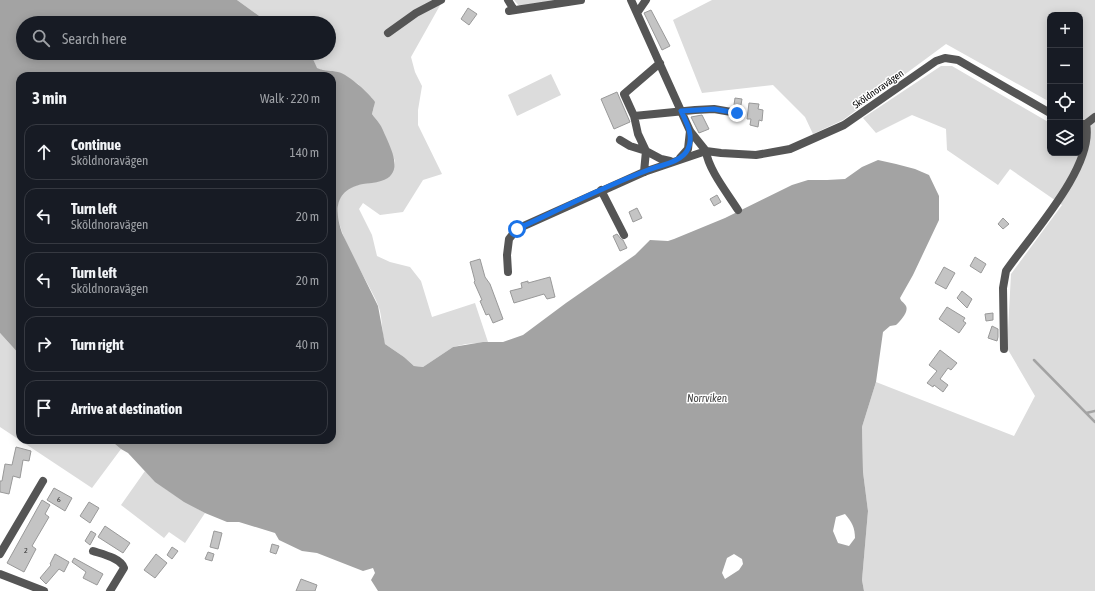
<!DOCTYPE html>
<meta charset="utf-8">
<style>
body{margin:0;font-family:"Asap Condensed",sans-serif;background:#242831;color:#f1f3f6}
.controls{position:absolute;right:12px;top:12px;display:grid;overflow:hidden;border-radius:8px;box-shadow:0 2px 10px #0003}
.controls button{width:36px;height:36px;display:grid;place-items:center;padding:0;border:0;border-bottom:1px solid #363941;background:#171b24;color:#f1f3f6;font:20px sans-serif}
.stop{position:absolute;width:12px;height:12px;margin:-9px;border:3px solid #1a73e8;border-radius:50%;background:#fff}
.stop.end{background:#1a73e8;border-color:#fff;box-shadow:0 1px 4px #0008}
.list{margin:0;padding:0;list-style:none}
h2{display:flex;justify-content:space-between;align-items:center;height:52px;margin:0;padding:0 16px;font-size:17px}
h2 small{font-size:13px;font-weight:400;color:#9ea1a6}
.list li{display:grid;grid-template-columns:26px 1fr auto;gap:12px;align-items:center;box-sizing:border-box;height:56px;margin:0 8px 8px;padding:0 8px;border:1px solid #363941;border-radius:12px}
.list b{display:block;font-size:15px;white-space:nowrap}
.list p{margin:0;font-size:13px;white-space:nowrap;color:#9ea1a6}
.list em{font-size:13px;font-style:normal;color:#9ea1a6}
.icon{flex:none;width:22px;height:22px;fill:none;stroke:currentColor;stroke-width:2;stroke-linecap:round;stroke-linejoin:round}
.map{position:relative;flex:none;width:1095px;height:591px;overflow:hidden}
.search{position:absolute;background:#171b24;box-shadow:0 2px 10px #0003;left:16px;top:16px;width:320px;height:44px;display:flex;align-items:center;gap:10px;box-sizing:border-box;padding:0 14px;border-radius:22px;color:#9ea1a6;font-size:15px}
.panel{position:absolute;background:#171b24;box-shadow:0 2px 10px #0003;left:16px;top:72px;width:320px;height:372px;border-radius:12px}
.map>svg:first-child{display:block}
</style>
<div class="map">
<svg width="1095" height="591" viewBox="0 0 1095 591">
<rect width="100%" height="100%" fill="#fff"/>
<path fill="#dcdcdc" d="M237 0H443L411 57 415 72 422 86 418 110V125L442 174 423 180 403 212 380 215 363 203 359 209 372 235 377 256 390 262 410 267 421 281 432 317 475 303 488 342 466 344 453 347 423 367 414 366 404 357 385 344C381 331 383 317 378 305 368 279 325 221 341 196 354 174 392 194 395 161L379 123 372 114 374 106 372 98 366 94 358 84 338 72 324 71 316 68 313 59 308 53H329V23H269Z
M514 0H561L520 7Z
M712 0H1095V591H864L862 580 868 511 863 472 862 427 876 382 1014 436 1035 396 1007 348 1011 274 1062 205 1010 169 998 185 947 150 946 129 912 115 876 133 863 118 941 66H952L1050 123V153H1080V15H1050V102L946 44 843 120 813 134 805 117 773 85 702 93 673 20Z
M551 74 561 95 517 116 508 95Z
M0 333 20 355V440H110L121 449 92 488 0 427Z
M145 471C162 489 184 501 205 513L185 543 169 532 164 538 121 505Z"/>
<path fill="#a3a3a3" fill-rule="evenodd" d="M0 0H237L269 23H23V53H308L313 59 317 68C326 72 330 70 338 72 348 74 370 94 375 102L372 114C374 117 377 120 379 123 382 127 384 133 386 137 392 151 404 174 381 181 375 183 369 183 363 184 335 190 334 209 342 233L378 306 385 344 404 357 414 366 423 367 453 347 483 342H503L523 335 566 303 635 255 650 240 668 241 674 239 725 218 792 185 808 180H827L845 179 862 167 878 160 896 164 915 169 929 175 939 196V220L913 275 900 298C901 302 904 302 906 306 909 312 900 321 896 325L890 326 883 332 876 382 862 427 863 472 868 511 862 580 864 591H378L371 580 375 573 373 568 363 571 317 553 302 551 279 540 275 533 239 522H227L205 513 184 502 155 482 128 453 121 449 110 440H332V76H20V355L0 333ZM845 514C852 522 855 528 855 538L849 546 838 543 833 531 836 517ZM734 554 742 559 743 564 739 570 725 579 722 573 727 558Z"/>
<g fill="none" stroke-linecap="round" stroke-linejoin="round">
<path stroke="#a3a3a3" stroke-width="2.5" d="M1034 360 1095 422
M1086 413 1095 411"/>
</g>
<path fill="#c4c4c4" stroke="#999" d="M468 8 477 14 469 25 461 19Z
M651 10 670 46 662 50 644 13Z
M617 92 630 122 614 129 601 99Z
M735 98 742 99 741 105H734Z
M749 103 759 104 758 109 763 110 762 121 759 120 758 127 750 125 751 119H747Z
M702 115 709 129 699 133 691 117Z
M717 195 721 202 714 206 710 199Z
M637 208 642 218 633 222 629 212Z
M1003 218 1009 224 1003 229 998 224Z
M617 234 621 239 623 240 627 248 620 251 613 236Z
M975 257 986 264 981 273 970 266Z
M480 259 485 277 490 284 503 319 493 323 489 314 486 315 480 301 482 300 474 282 475 281 470 262Z
M944 267 955 273 946 289 935 283Z
M550 277 555 297 547 299 544 294 514 303 510 291 522 288 521 283 528 281V283Z
M962 291 972 299 967 308 957 298Z
M947 307 965 318 963 321 966 323 959 333 939 319Z
M993 313V320L986 321 985 314Z
M992 326 998 329V337L997 341 988 338Z
M940 350 957 363 951 370 948 368 940 379 948 385 943 392 934 385 933 387 927 383 937 371 929 365Z
M16 447 31 451 29 461 23 460 20 478 13 476 9 494 0 492V481H2L5 464 12 465Z
M54 488 72 498 65 511 47 500Z
M42 500 50 505 45 514 49 517 32 546 36 549 24 572 7 563Z
M89 502 99 508 90 523 80 516Z
M105 526 130 543 123 553 98 537Z
M91 531 96 534 90 545 85 541Z
M214 531 222 533 218 549 210 547Z
M272 544 279 546 276 554 270 552Z
M172 547 178 551 172 559 167 555Z
M208 552 214 554 212 561 205 559Z
M55 554 69 562 64 572 59 569 46 584 40 578 51 565 50 564Z
M156 554 167 563 155 578 144 570Z
M74 558 103 574 97 585 83 578 86 572 72 562Z
M301 579 317 585 315 591H296Z"/>
<g fill="none" stroke-linecap="round" stroke-linejoin="round">
<path stroke="#555" stroke-width="8" d="M508 0 514 10
M631 0 690 131 706 151
M509 11 581 0
M637 13 646 0
M388 33 416 13 441 0
M660 63 624 94 634 116 638 134 646 151 661 159 670 161
M634 116 695 110 714 109 737 113
M1080 124H1086L1095 117
M620 140 630 146 646 151 644 172
M706 151C708 169 728 194 738 210
M680 158 688 149 690 131
M601 190 624 235
M508 272 507 255 509 239 517 229 644 172 706 151 721 153 756 155 790 149 844 125 936 61 945 58 958 60 1050 113
M1004 349 1003 288 1006 271C1029 237 1095 167 1086 124
M93 551C102 554 121 558 124 568L110 591
M0 554 43 481
M0 574 44 591"/>
</g>
<g fill="none" stroke-linecap="round" stroke-linejoin="round">
<path stroke="#1a73e8" stroke-width="5" d="M517 229C560 209 603 187 648 170 661 165 682 162 688 149 694 136 687 123 681 111L714 109 737 113"/>
</g>
<g text-anchor="middle" dominant-baseline="central" stroke-width="3" stroke-linejoin="round" paint-order="stroke">
<g font-size="8" fill="#313131">
<text x="59" y="499">6</text>
<text x="26" y="550">2</text>
</g>
<g font-size="10" fill="#000" stroke="#fff">
<text transform="translate(878 89) rotate(-35)">Sköldnoravägen</text>
</g>
<g font-size="11" font-style="italic" fill="#444" stroke="#fff">
<text x="707" y="398">Norrviken</text>
</g>
</g>
</svg>
<div class="controls">
<button>+</button>
<button>−</button>
<button><svg class="icon" aria-label="locate" viewBox="0 0 24 24"><circle cx="12" cy="12" r="6"/><path d="M12 2v4M12 18v4M2 12h4M18 12h4"/></svg></button>
<button><svg class="icon" aria-label="layers" viewBox="0 0 24 24"><path d="M12 4l9 5-9 5-9-5zM3 14l9 5 9-5"/></svg></button>
</div>
<div class="stop" style="left:517px;top:229px"></div>
<div class="stop end" style="left:737px;top:113px"></div>
<div class="search"><svg class="icon" aria-label="search" viewBox="0 0 24 24"><circle cx="10" cy="10" r="6"/><path d="M15 15l6 6"/></svg>Search here</div>
<section class="panel">
<h2>3 min<small>Walk · 220 m</small></h2>
<ul class="list">
<li><svg class="icon" aria-label="ahead" viewBox="0 0 24 24"><path d="M12 20V5M6 11l6-6 6 6"/></svg><div><b>Continue</b><p>Sköldnoravägen</p></div><em>140 m</em></li>
<li><svg class="icon" aria-label="left" viewBox="0 0 24 24"><path d="M17 20v-9H6M10 6l-5 5 5 5"/></svg><div><b>Turn left</b><p>Sköldnoravägen</p></div><em>20 m</em></li>
<li><svg class="icon" aria-label="left" viewBox="0 0 24 24"><path d="M17 20v-9H6M10 6l-5 5 5 5"/></svg><div><b>Turn left</b><p>Sköldnoravägen</p></div><em>20 m</em></li>
<li><svg class="icon" aria-label="right" viewBox="0 0 24 24"><path d="M7 20v-9h11M14 6l5 5-5 5"/></svg><div><b>Turn right</b></div><em>40 m</em></li>
<li><svg class="icon" aria-label="arrive" viewBox="0 0 24 24"><path d="M6 21V4h12l-3 4 3 4H6"/></svg><div><b>Arrive at destination</b></div></li>
</ul>
</section>
</div>
